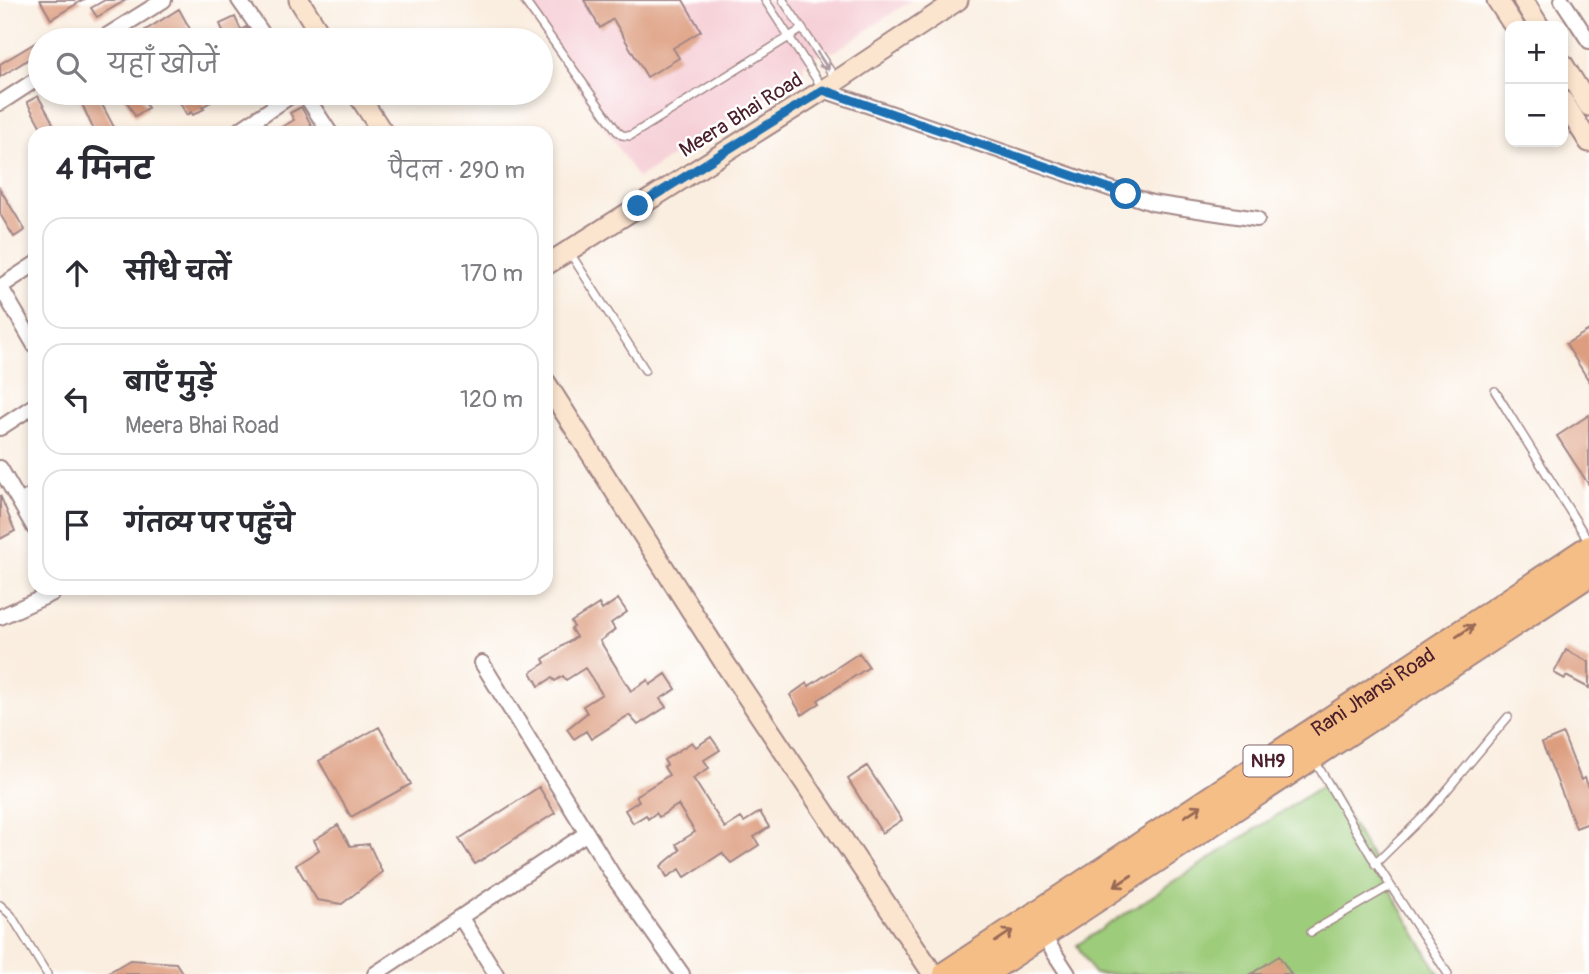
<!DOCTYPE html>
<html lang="hi">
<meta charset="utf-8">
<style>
body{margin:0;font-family:Pangolin,"Playpen Sans Deva",sans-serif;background:#f7f7f7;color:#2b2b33}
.controls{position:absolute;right:21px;top:21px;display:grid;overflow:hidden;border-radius:14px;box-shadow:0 4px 10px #0003}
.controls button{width:63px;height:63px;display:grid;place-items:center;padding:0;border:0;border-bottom:2px solid #e1e1e2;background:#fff;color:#2b2b33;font:35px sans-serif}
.stop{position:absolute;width:21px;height:21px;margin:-16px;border:5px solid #1f6fb2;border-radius:50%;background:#fff}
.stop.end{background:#1f6fb2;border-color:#fff;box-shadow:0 2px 7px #0008}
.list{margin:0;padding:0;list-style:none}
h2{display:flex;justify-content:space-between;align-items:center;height:91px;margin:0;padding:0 28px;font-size:30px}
h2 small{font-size:23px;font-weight:400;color:#7c7c81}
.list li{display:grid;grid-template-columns:46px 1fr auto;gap:21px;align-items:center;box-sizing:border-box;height:112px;margin:0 14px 14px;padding:0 14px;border:2px solid #e1e1e2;border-radius:21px}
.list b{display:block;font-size:26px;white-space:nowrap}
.list p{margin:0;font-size:23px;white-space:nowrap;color:#7c7c81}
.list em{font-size:23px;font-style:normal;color:#7c7c81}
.icon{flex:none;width:38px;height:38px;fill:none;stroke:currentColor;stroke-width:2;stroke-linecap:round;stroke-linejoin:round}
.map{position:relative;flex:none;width:1589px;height:974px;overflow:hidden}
.search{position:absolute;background:#fff;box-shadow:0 4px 10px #0003;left:28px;top:28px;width:525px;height:77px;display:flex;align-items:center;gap:18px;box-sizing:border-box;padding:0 24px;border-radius:38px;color:#7c7c81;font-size:26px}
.panel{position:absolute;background:#fff;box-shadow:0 4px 10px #0003;left:28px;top:126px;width:525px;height:469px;border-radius:21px}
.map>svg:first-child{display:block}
</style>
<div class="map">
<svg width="1589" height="974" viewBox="0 0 1589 974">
<rect width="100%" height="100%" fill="#fff"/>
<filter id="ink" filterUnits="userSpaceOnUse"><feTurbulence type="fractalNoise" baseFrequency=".0143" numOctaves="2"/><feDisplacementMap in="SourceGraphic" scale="14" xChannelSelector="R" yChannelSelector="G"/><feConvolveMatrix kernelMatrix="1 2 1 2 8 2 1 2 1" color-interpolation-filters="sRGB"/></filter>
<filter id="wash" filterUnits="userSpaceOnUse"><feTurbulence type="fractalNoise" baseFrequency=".00686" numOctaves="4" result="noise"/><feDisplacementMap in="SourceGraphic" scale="28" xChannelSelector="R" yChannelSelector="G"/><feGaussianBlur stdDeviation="1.57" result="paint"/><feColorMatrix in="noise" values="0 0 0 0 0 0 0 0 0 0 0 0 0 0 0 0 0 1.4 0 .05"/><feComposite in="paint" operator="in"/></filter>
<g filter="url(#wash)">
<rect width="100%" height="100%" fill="#faeee0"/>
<path fill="#f6cfd6" d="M519 0H912L834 52 826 50 804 64 803 73 638 178Z"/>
<path fill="#9dcc7a" stroke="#747652" stroke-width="2" d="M1328 782 1439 974H1094L1077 945Z"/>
<g id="blocks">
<path fill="#dd9d7f" d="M40 0H83L51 19Z
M105 0H126L97 17 91 8Z
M584 0H683L701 31 673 48 679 58 647 77 613 19 600 28Z
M179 9 196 40H118L133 31 136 36Z
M235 17 241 30 246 27 255 40H221L226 38 220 24Z
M40 40V52L0 77V64Z
M77 93H96L115 129 107 133H95Z
M122 93H139L148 108 135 116Z
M181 93H227L202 107 204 109 193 115 191 112 187 115 176 96Z
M38 96 51 119 57 133H44L27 102Z
M301 107 312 126 300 133H272L294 120 290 113Z
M0 189 25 230 14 237 0 214Z
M1589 330V381L1566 344Z
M1589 415V485L1557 436Z
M0 495 15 531 0 539Z
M618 599 627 612 611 623 615 630 600 641 631 691 648 680 650 685 666 674 676 689 660 699 666 707 638 725 629 715 591 739 586 731 574 739 567 729 587 713 583 706 602 694 585 668 566 680 563 676 555 681 552 678 539 686 531 672 545 663 543 659 576 637 571 629 574 627 571 622 599 604 602 610Z
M1566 650 1589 662V688L1566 676 1565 679 1554 673Z
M859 653 869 667 818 700 820 703 802 715 790 695 807 683 809 686Z
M379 727 411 784 351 817 319 761Z
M1563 734 1581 780 1585 778 1589 788V823L1576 828 1542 743Z
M711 737 720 750 704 760 709 768 693 778 725 828 741 818 744 822 760 812 769 827 754 837 759 845 731 863 722 853 685 877 680 869 667 877 661 866 680 850 676 844 695 832 678 805 659 817 656 813 648 819 646 815 633 823 625 810 639 801 636 796 669 775 664 767 667 765 664 760 692 742 696 747Z
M867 766 902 820 882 833 848 779Z
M539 787 555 813 475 864 459 839Z
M338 825 350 846 369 844 382 872 342 904 317 900 296 865 319 850 314 840Z
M1279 956 1291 974H1251Z
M130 960 176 963 183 974H106Z"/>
</g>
</g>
<g filter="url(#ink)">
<use href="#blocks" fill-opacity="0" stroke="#a28686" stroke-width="2"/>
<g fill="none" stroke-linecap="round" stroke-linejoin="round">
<defs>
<path id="lane" d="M524 0 617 131 622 135 630 136 802 29
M765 0 823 89
M783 0 835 78
M570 253 645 370
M1495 391 1589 542
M1315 761 1370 854 1448 974
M1375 864 1432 808 1508 717
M0 905 11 915 47 974
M1311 932 1390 886"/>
<path id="street" d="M239 0 267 40
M1562 0 1589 41
M100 40 164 0
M823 90 1152 203 1257 219
M304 93 330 133
M0 103 40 77
M235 133 295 93
M0 286 35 346
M0 287 35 264
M0 428 35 405
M0 468 35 529
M21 502 35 493
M0 617 53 593 58 588
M482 663 617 882 682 974
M461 918 496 974
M1042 934 1068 974
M375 974 587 833"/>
<path id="secondary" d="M299 0 324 40
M1497 0 1514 26
M1523 0 1539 26
M1563 64 1589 106
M357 93 383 133
M1563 101 1589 142
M546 265 823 90 958 0
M546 383 724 662 933 974"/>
<g id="highway">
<path id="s1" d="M947 974 1589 549"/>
<path d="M982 974 1589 573"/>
</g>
</defs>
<use href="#lane" stroke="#a28686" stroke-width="10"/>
<use href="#street" stroke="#a28686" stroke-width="18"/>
<use href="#secondary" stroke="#a28686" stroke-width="23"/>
<use href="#highway" stroke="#a28686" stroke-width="30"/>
<use href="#lane" stroke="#fff" stroke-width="7"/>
<use href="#street" stroke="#fff" stroke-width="14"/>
<use href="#secondary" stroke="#fbe5cf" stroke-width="19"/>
<use href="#highway" stroke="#f6be87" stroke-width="26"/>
</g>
<defs><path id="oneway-shaft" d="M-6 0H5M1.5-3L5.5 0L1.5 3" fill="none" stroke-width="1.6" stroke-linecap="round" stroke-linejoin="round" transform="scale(1.75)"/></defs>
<use stroke="#ae9aa0" href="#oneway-shaft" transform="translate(823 61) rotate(57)"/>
<g stroke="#976754">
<use href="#oneway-shaft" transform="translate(1465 631) rotate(-34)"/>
<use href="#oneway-shaft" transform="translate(1193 811) rotate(-34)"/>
<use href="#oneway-shaft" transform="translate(1123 881) rotate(147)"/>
<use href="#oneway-shaft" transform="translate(1004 936) rotate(-34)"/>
</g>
</g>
<g fill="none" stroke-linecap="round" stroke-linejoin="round" filter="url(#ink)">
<path stroke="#1f6fb2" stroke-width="9" d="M638 206 823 90 1126 194"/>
</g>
<g text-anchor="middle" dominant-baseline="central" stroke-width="5" stroke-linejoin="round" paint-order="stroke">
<rect fill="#fff" stroke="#80626b" stroke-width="2" x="1243.5" y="745.5" width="49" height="31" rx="5"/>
<g font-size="19" font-weight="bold" fill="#4a1f2b">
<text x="1268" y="761">NH9</text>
</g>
<g font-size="21" fill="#4a1f2b" stroke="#fff">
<text transform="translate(741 115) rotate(-32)">Meera Bhai Road</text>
<text stroke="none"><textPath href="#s1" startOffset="511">Rani Jhansi Road</textPath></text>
</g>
</g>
</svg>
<div class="controls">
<button>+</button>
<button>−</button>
</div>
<div class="stop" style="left:1126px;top:194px"></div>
<div class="stop end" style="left:638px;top:206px"></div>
<div class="search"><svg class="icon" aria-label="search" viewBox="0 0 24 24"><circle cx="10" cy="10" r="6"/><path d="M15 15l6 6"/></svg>यहाँ खोजें</div>
<section class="panel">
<h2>4 मिनट<small>पैदल · 290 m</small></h2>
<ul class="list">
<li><svg class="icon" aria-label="ahead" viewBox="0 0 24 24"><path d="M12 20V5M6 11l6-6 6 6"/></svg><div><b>सीधे चलें</b></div><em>170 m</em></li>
<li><svg class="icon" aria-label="left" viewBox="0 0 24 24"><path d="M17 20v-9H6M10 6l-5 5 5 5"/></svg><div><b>बाएँ मुड़ें</b><p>Meera Bhai Road</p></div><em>120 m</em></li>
<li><svg class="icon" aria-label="arrive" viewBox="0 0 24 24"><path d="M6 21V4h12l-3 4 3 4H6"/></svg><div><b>गंतव्य पर पहुँचे</b></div></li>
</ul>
</section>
</div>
